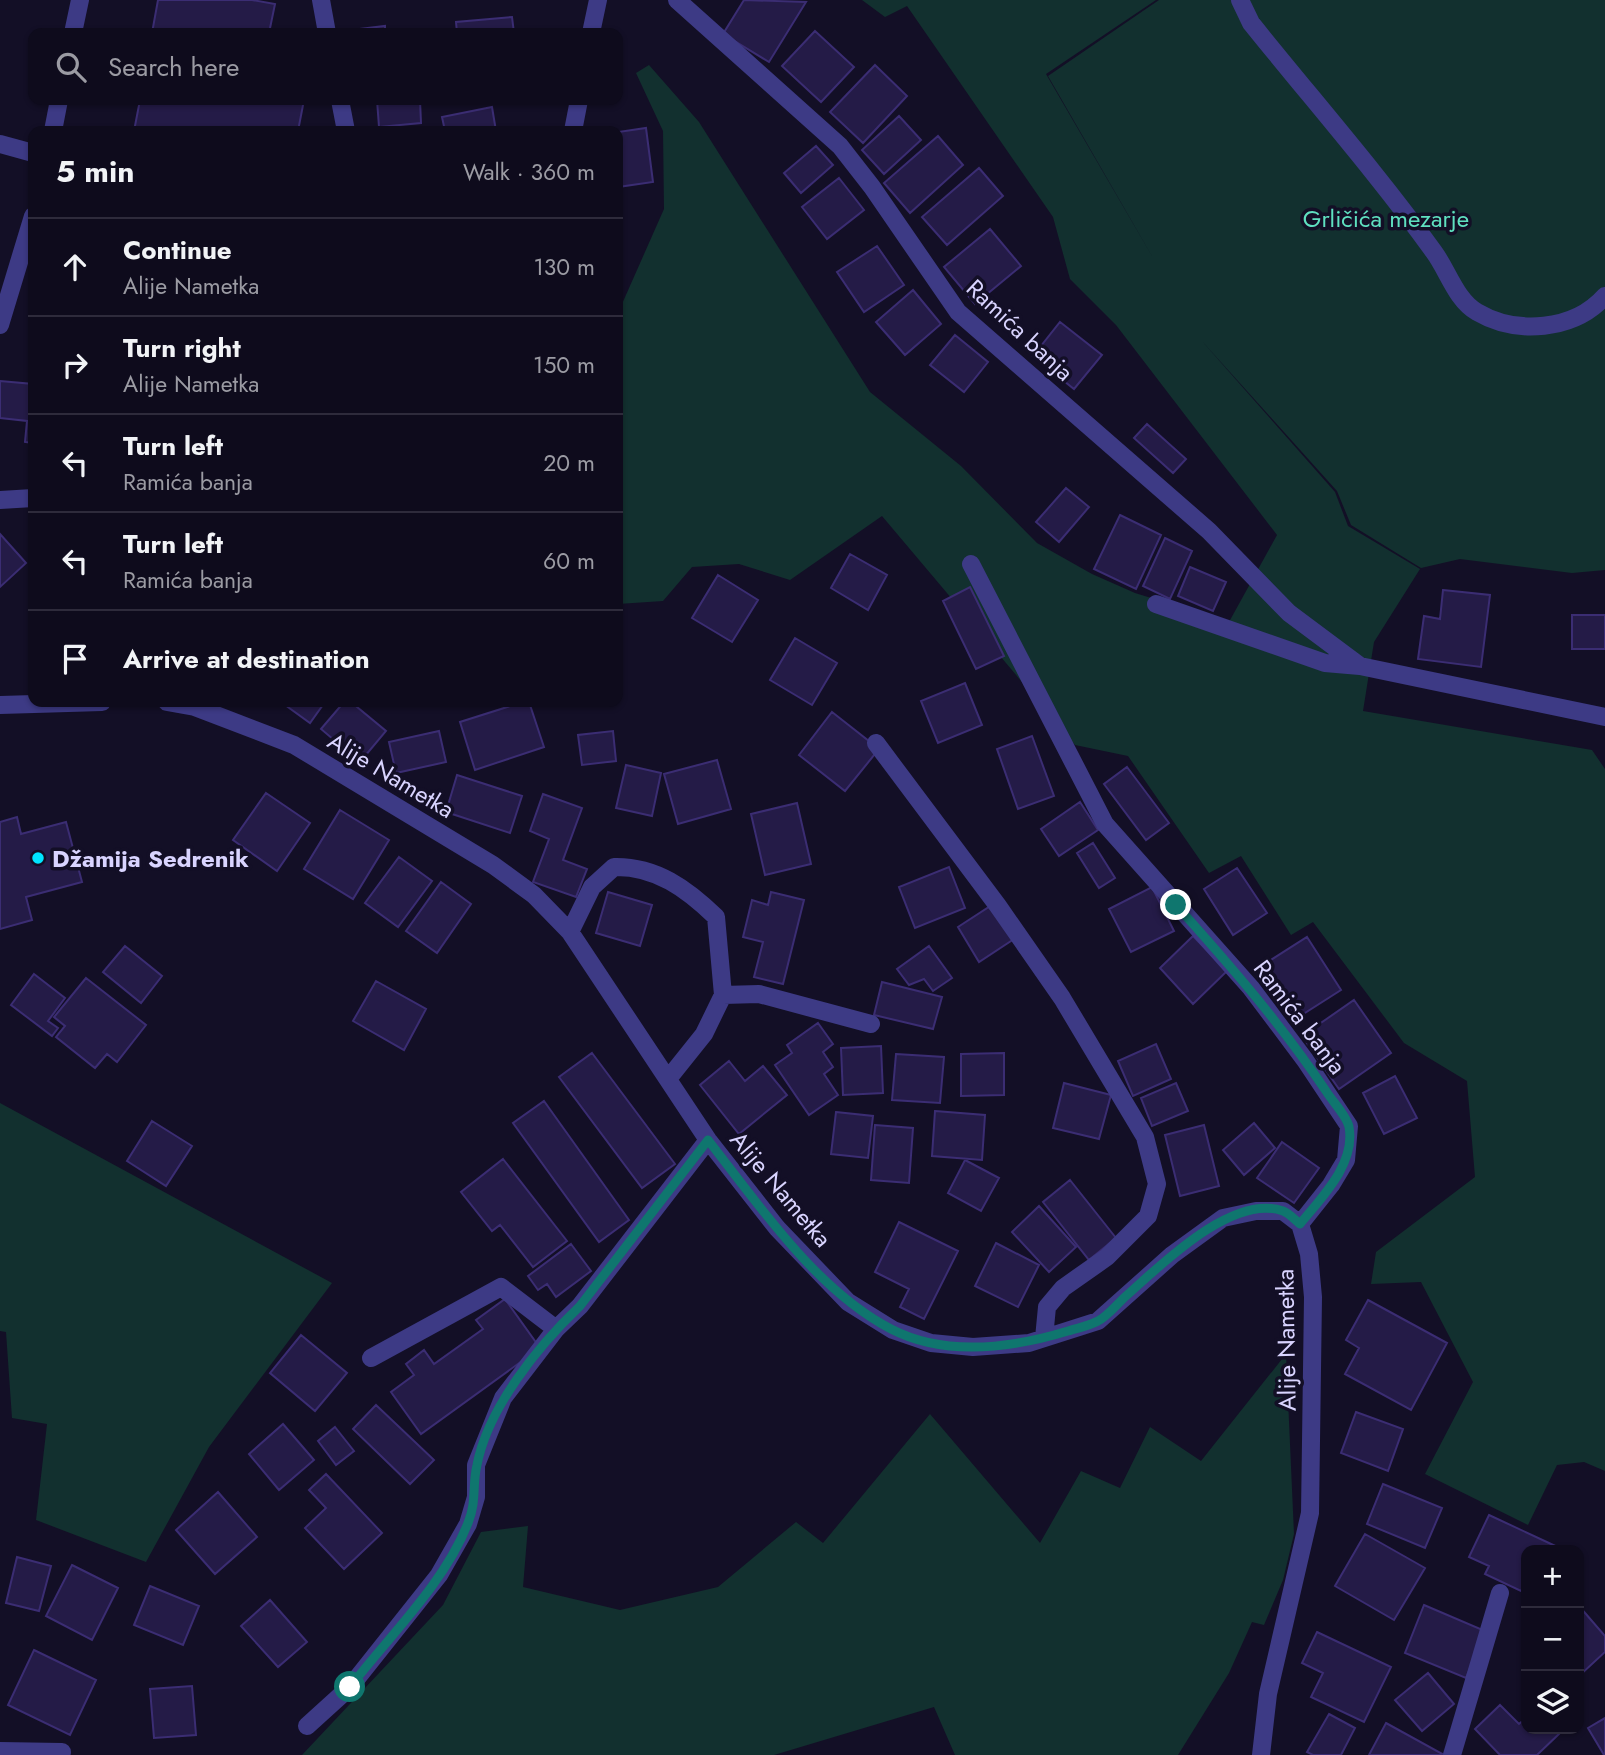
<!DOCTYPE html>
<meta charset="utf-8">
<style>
body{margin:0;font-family:Jost,sans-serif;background:#171425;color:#f1f3f6}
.controls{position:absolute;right:21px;bottom:21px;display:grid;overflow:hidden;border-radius:14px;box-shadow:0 2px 5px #0004}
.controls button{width:63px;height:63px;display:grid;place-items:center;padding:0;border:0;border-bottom:2px solid #2e2b3b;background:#0e0b1c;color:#f1f3f6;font:35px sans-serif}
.stop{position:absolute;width:21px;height:21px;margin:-16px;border:5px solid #0f766e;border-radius:50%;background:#fff}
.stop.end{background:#0f766e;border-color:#fff;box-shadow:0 2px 7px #0008}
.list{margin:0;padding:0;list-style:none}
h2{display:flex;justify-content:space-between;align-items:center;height:91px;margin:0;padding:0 28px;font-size:30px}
h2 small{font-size:23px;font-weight:400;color:#9b9ba3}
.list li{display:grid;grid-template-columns:46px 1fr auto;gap:21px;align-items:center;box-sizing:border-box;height:98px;padding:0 28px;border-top:2px solid #2e2b3b}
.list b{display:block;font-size:26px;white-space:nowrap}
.list p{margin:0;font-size:23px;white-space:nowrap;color:#9b9ba3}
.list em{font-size:23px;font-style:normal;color:#9b9ba3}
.icon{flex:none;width:38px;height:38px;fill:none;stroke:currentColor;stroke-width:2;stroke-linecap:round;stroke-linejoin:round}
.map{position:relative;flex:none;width:1605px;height:1755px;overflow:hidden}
.search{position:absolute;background:#0e0b1c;box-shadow:0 2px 5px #0004;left:28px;top:28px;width:595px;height:77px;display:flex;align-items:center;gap:18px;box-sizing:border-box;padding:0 24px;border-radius:14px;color:#9b9ba3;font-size:26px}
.panel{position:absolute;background:#0e0b1c;box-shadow:0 2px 5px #0004;left:28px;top:126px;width:595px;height:581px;border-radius:14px}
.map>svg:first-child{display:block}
</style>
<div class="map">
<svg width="1605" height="1755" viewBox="0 0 1605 1755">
<rect width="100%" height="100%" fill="#130f26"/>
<path fill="#12302f" d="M862 0H1156L1046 74 1156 263 1048 76 1159 0H1605V570L1572 573 1460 559 1421 568 1351 525 1337 491 1201 340 1335 492 1348 526 1420 569 1374 642 1363 711 1592 750 1605 769V1471L1584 1462 1557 1465 1528 1525 1425 1474 1473 1382 1421 1282 1371 1284 1376 1252 1475 1177 1467 1081 1404 1043 1313 922 1291 935 1241 856 1209 873 1128 756 1075 745 882 516 790 580 739 564 692 567 663 601 618 604V313L664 209 663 131 636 73 649 65 699 122 870 392 961 466 1037 543 1092 574 1135 593 1229 622 1277 535 1116 325 1070 279 1053 217 907 6 885 17Z
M0 1103 332 1283 209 1447 146 1562 36 1520 47 1424 12 1418 6 1332 0 1331Z
M1286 1354 1294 1534 1283 1580 1264 1625 1252 1622 1229 1673 1178 1755H955L934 1707 774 1755H302L443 1605 481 1532 528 1526 523 1587 620 1610 718 1587 796 1522 823 1543 930 1414 1040 1543 1081 1471 1120 1488 1150 1427 1201 1461Z"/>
<path fill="#241b47" stroke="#3b2d73" stroke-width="2" d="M158 0H252L275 4 269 33H152Z
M744 0 806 2 769 62 723 34Z
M512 17 514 33H457L456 22Z
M385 26V33H352V30Z
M815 31 854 67 821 102 782 66Z
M875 65 907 96 863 143 830 112Z
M140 100H304L298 131H134Z
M377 100H420L421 123 379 127Z
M492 107 496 131H445L442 117Z
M899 116 921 140 884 174 862 150Z
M646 128 653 182 618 187V132Z
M938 136 963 165 910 213 884 183Z
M816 146 833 165 801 193 784 173Z
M979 168 1003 196 947 245 922 217Z
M839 178 864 210 827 239 802 207Z
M990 229 1021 266 975 304 944 267Z
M877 246 904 285 864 312 837 272Z
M913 290 941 324 905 355 876 322Z
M1060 322 1102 355 1074 389 1033 356Z
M955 335 988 362 964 392 930 365Z
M0 381 33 384V443L25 442 27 421 0 418Z
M1147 424 1186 459 1173 473 1134 438Z
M1066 488 1089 507 1059 542 1036 522Z
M1120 515 1161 535 1136 589 1094 569Z
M0 534 26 563 0 587Z
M1165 538 1192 551 1170 599 1143 586Z
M850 554 887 575 868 610 831 588Z
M1190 567 1226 582 1213 611 1178 596Z
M718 575 758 600 732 642 692 618Z
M970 587 1004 656 976 669 943 601Z
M1443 590 1490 595 1481 667 1418 659 1424 616 1440 619Z
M1572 615H1605V649H1572Z
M795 638 837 663 812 705 770 680Z
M965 683 982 725 938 743 921 701Z
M281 702H325L310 723Z
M344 702H351L386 731 360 762 321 729Z
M523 702H529L544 747 475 770 460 722Z
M832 712 879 749 845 791 799 755Z
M439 731 446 762 396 773 389 742Z
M613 731 616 761 582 765 578 735Z
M1032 736 1054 796 1018 809 997 749Z
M717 760 731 809 678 824 664 774Z
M626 765 661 773 652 816 616 808Z
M1127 767 1169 823 1146 840 1104 784Z
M457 775 522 796 510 833 446 812Z
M266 793 310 823 277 871 233 840Z
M543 794 582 808 563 860 587 869 576 897 533 882 549 839 530 831Z
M1080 802 1098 830 1059 856 1041 829Z
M797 803 811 864 765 875 751 814Z
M340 810 389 840 353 899 304 869Z
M17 817 21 834 66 822 82 882 26 897 32 920 0 929V822Z
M1093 843 1115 878 1099 888 1077 853Z
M399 857 432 881 398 927 365 903Z
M949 867 965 908 915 928 899 887Z
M1237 868 1267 913 1233 935 1204 889Z
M441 882 471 904 437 953 406 931Z
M1152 887 1174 931 1131 952 1109 909Z
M608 892 652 905 640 946 596 933Z
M771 892 804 900 783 984 754 977 763 942 743 937 752 900 768 905Z
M992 905 1014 939 979 962 958 927Z
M1193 936 1227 971 1193 1004 1160 968Z
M1307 937 1341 990 1297 1018 1263 965Z
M125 946 162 976 141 1003 103 972Z
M929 946 952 978 933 991 924 979 909 985 897 969Z
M34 974 65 998 48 1021 58 1028 52 1036 11 1005Z
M86 978 146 1025 117 1062 107 1054 95 1068 56 1037 65 1026 54 1017Z
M376 981 426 1009 404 1050 353 1021Z
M882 982 942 997 933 1029 874 1015Z
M1354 1000 1391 1053 1339 1089 1302 1036Z
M818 1023 833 1044 823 1052 833 1067 824 1074 838 1095 809 1115 775 1065 792 1053 787 1045Z
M1156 1044 1171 1079 1133 1096 1118 1061Z
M881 1046 883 1093 843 1095 841 1048Z
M592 1053 675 1164 642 1188 559 1077Z
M1004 1053V1095L961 1096V1054Z
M896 1054 944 1057 940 1103 892 1100Z
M729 1061 745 1081 763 1066 787 1095 739 1134 700 1085Z
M1395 1076 1417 1118 1384 1134 1363 1093Z
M1064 1083 1111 1095 1099 1139 1053 1128Z
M1176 1083 1188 1111 1152 1126 1141 1098Z
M544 1101 629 1220 599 1242 513 1123Z
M935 1111 985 1115 982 1160 932 1156Z
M836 1112 873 1116 868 1158 831 1154Z
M152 1121 192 1146 166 1186 127 1161Z
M1254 1123 1275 1148 1244 1175 1223 1150Z
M875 1125 913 1128 909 1183 871 1180Z
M1204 1125 1219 1186 1180 1196 1165 1135Z
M1282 1142 1319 1168 1294 1203 1257 1178Z
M503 1159 567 1241 533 1267 500 1225 492 1231 461 1192Z
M965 1160 999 1178 981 1211 948 1193Z
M1070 1180 1116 1238 1089 1260 1043 1202Z
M1039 1206 1076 1247 1049 1272 1012 1232Z
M899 1222 958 1251 924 1319 900 1307 909 1289 875 1272Z
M996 1243 1039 1265 1018 1307 975 1286Z
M571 1244 591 1271 556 1297 547 1284 538 1290 528 1276Z
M505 1299 540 1348 421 1434 391 1392 414 1375 406 1364 424 1350 434 1364 483 1329 476 1320Z
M1368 1300 1447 1343 1411 1410 1345 1374 1359 1348 1346 1340Z
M301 1335 347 1373 315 1411 270 1373Z
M376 1405 434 1460 410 1484 353 1429Z
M1356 1412 1403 1429 1388 1471 1341 1453Z
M283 1424 314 1460 279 1490 249 1454Z
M335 1427 354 1451 336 1465 318 1441Z
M326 1474 382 1533 344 1569 305 1528 326 1508 309 1490Z
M1383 1484 1442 1508 1425 1548 1367 1524Z
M218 1492 257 1537 215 1574 176 1530Z
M1489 1515 1564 1550H1526V1583L1521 1591 1485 1574 1489 1566 1469 1557Z
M1365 1534 1425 1568 1394 1620 1335 1586Z
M17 1557 51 1566 39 1611 6 1603Z
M72 1565 118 1588 92 1640 46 1616Z
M150 1586 199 1606 183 1645 134 1625Z
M270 1600 307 1642 278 1667 241 1626Z
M1424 1605 1485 1631 1466 1678 1405 1653Z
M1579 1606 1605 1636V1652L1579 1676Z
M1317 1632 1391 1667 1364 1722 1311 1697 1323 1673 1302 1663Z
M34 1650 96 1680 70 1735 8 1705Z
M1428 1673 1454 1704 1422 1731 1395 1700Z
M192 1686 196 1735 154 1738 150 1689Z
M1500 1705 1519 1724 1526 1718V1729L1562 1731 1537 1755H1500L1475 1729Z
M1329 1714 1355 1728 1341 1755H1313L1307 1752Z
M1605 1718V1755H1604L1588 1728Z
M1386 1723 1444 1755H1369Z"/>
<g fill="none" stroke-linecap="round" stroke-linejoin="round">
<path stroke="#3d3a85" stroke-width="18" d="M321 0 327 33
M677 0 840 146 872 187 958 312 1209 531 1289 613 1360 666 1605 717
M1240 0 1251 23C1312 99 1377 173 1434 252 1448 271 1456 300 1477 312 1516 335 1574 331 1605 296
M73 33 80 0
M591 33 598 0
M340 100 346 131
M53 131 59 100
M573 131 579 100
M0 144 33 153
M0 325 33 216
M0 500 33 498
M971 564 1105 824 1251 988 1305 1060 1349 1126 1346 1160 1331 1185 1300 1224
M1156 604 1325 663 1360 666
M167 702 195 707 294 745 493 865 534 895 570 932 708 1140 777 1228 848 1302 893 1330 931 1343 973 1347 1029 1343 1098 1321 1172 1255 1223 1218 1256 1211H1283L1300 1224 1309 1254 1313 1297 1310 1513 1268 1694 1261 1755
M0 705 102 702
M876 743 998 906 1062 998 1145 1137 1157 1184 1148 1216 1107 1257 1063 1288 1047 1307 1044 1338
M570 932 592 887 614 867C656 866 687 889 716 917L723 995 704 1034 668 1079
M723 995 759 994 871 1024
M371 1358 501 1287 556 1329
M307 1726 350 1687 439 1575 468 1524 476 1497V1465L503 1398 556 1329 580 1306 708 1140
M0 1751 62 1752
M1452 1755 1500 1593"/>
</g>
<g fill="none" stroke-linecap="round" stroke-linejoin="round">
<path stroke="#0f766e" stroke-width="9" d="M350 1687C390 1635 444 1584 468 1523 477 1501 472 1485 477 1465 488 1408 538 1346 580 1306L708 1140C759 1205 816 1290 891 1329 945 1357 1012 1348 1068 1331 1077 1328 1089 1326 1098 1321 1108 1316 1117 1304 1126 1296 1160 1266 1232 1193 1283 1211 1289 1213 1295 1220 1300 1224 1321 1198 1356 1164 1349 1127 1347 1116 1332 1101 1326 1091 1281 1024 1230 965 1176 905"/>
</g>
<circle fill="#00e5ff" stroke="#130f26" stroke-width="2.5" cx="38" cy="858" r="7"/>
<g text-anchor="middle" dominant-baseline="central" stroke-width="7" stroke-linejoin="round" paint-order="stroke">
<g font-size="24" fill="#5fe0c0" stroke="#130f26">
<text x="1386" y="218">Grličića mezarje</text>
</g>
<g font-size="24" fill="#d9d4ff" stroke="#130f26">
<text transform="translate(1020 330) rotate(43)">Ramića banja</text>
<text transform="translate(391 775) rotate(31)">Alije Nametka</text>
<text transform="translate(1300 1017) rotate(53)">Ramića banja</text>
<text transform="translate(781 1189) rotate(50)">Alije Nametka</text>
<text transform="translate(1286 1340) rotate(-91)">Alije Nametka</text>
</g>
<g font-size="24" font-weight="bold" fill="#d9d4ff" stroke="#130f26" text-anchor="start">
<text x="52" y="858">Džamija Sedrenik</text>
</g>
</g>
</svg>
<div class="controls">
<button>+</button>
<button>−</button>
<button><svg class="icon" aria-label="layers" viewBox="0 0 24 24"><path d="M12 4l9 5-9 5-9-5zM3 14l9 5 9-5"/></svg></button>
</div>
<div class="stop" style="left:350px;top:1687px"></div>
<div class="stop end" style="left:1176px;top:905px"></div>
<div class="search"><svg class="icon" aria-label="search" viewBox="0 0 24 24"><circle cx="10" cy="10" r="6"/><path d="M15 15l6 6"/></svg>Search here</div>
<section class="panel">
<h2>5 min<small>Walk · 360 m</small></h2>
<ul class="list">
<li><svg class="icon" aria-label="ahead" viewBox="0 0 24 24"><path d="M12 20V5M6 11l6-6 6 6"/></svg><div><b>Continue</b><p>Alije Nametka</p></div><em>130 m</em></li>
<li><svg class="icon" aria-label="right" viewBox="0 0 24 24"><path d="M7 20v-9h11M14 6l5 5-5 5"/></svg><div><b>Turn right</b><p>Alije Nametka</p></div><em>150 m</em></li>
<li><svg class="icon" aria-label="left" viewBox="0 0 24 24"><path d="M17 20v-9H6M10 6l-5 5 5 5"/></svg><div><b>Turn left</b><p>Ramića banja</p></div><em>20 m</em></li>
<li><svg class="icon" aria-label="left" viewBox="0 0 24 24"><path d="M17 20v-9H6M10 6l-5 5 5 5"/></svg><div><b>Turn left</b><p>Ramića banja</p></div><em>60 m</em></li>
<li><svg class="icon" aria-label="arrive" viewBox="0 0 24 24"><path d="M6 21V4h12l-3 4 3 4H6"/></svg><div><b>Arrive at destination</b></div></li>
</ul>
</section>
</div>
